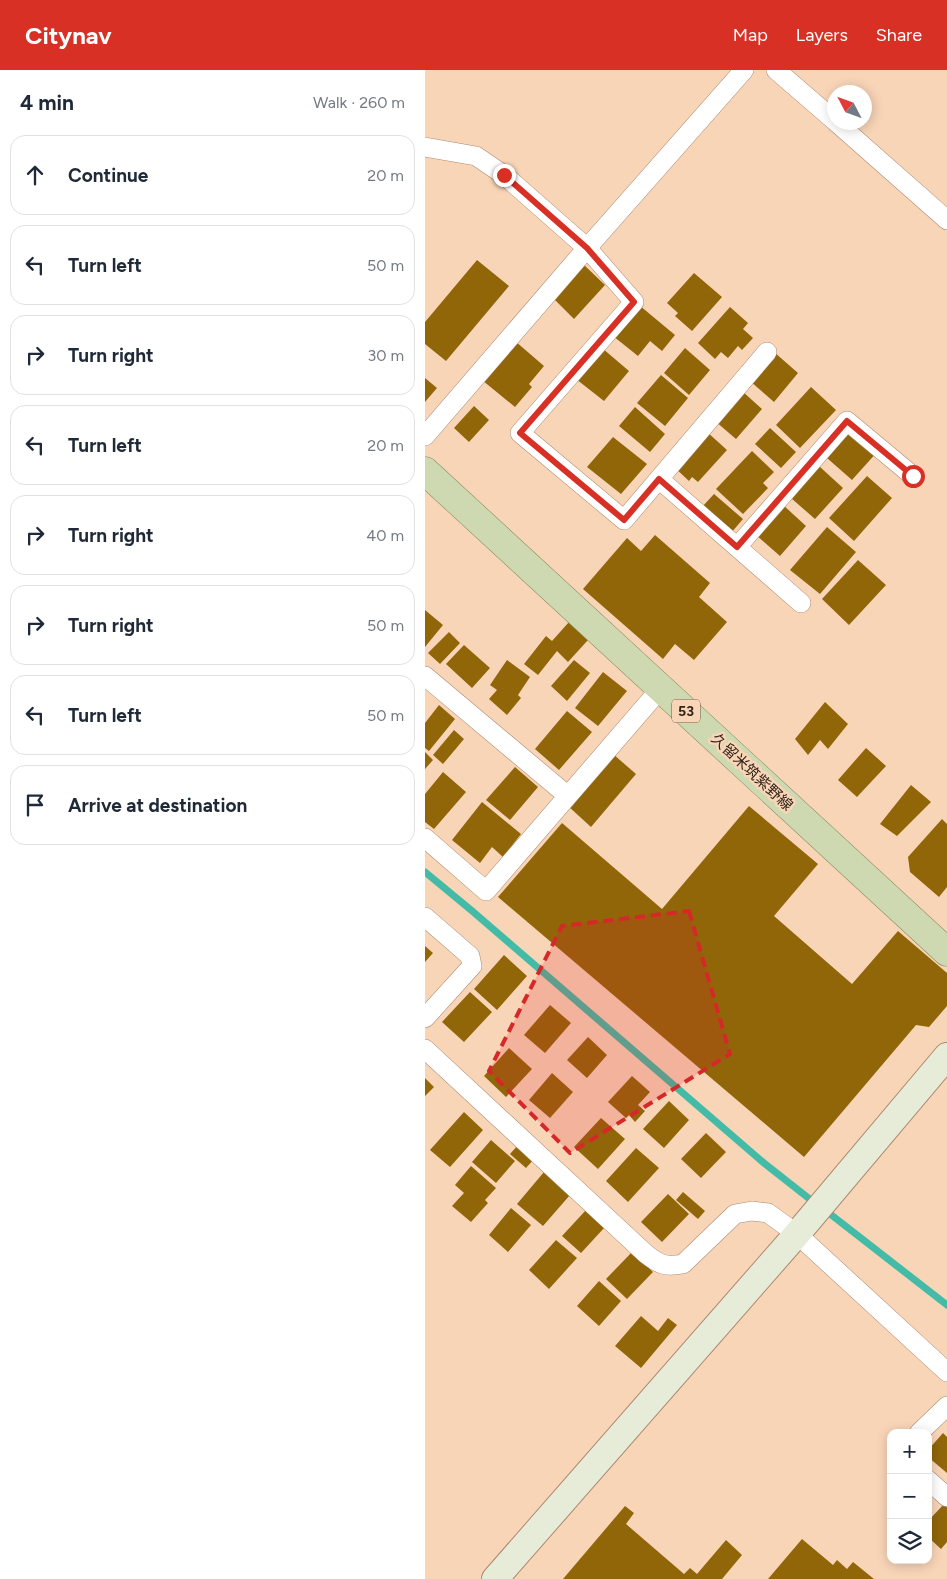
<!DOCTYPE html>
<meta charset="utf-8">
<style>
body{margin:0;font-family:Figtree,"Noto Sans JP",sans-serif;background:#f6f6f7;color:#1f2937}
.controls{position:absolute;right:15px;bottom:15px;display:grid;overflow:hidden;border-radius:10px;box-shadow:0 2px 12px #0003}
.controls button{width:45px;height:45px;display:grid;place-items:center;padding:0;border:0;border-bottom:1px solid #e0e1e3;background:#fff;color:#1f2937;font:25px sans-serif}
.compass{position:absolute;left:402px;top:15px;width:45px;height:45px;border-radius:50%;background:#fff;box-shadow:0 2px 12px #0003;rotate:311deg}
.stop{position:absolute;width:15px;height:15px;margin:-11px;border:4px solid #d93025;border-radius:50%;background:#fff}
.stop.end{background:#d93025;border-color:#fff;box-shadow:0 1px 5px #0008}
.list{margin:0;padding:0;list-style:none}
h2{display:flex;justify-content:space-between;align-items:center;height:65px;margin:0;padding:0 20px;font-size:21px}
h2 small{font-size:16px;font-weight:400;color:#747a83}
.list li{display:grid;grid-template-columns:32px 1fr auto;gap:15px;align-items:center;box-sizing:border-box;height:80px;margin:0 10px 10px;padding:0 10px;border:1px solid #e0e1e3;border-radius:15px}
.list b{display:block;font-size:19px;white-space:nowrap}
.list em{font-size:16px;font-style:normal;color:#747a83}
.icon{flex:none;width:28px;height:28px;fill:none;stroke:currentColor;stroke-width:2;stroke-linecap:round;stroke-linejoin:round}
.map{position:relative;flex:none;width:522px;height:1509px;overflow:hidden}
header{display:flex;align-items:center;gap:30px;box-sizing:border-box;height:70px;padding:0 25px;background:#d93025;color:#fff}
header strong{font-size:24px}
nav{display:flex;gap:28px;margin-inline-start:auto;font-size:18px}
main{display:flex}
aside{flex:1;background:#fff}
.map>svg:first-child{display:block}
</style>
<header>
<strong>Citynav</strong>
<nav><a>Map</a><a>Layers</a><a>Share</a></nav>
</header>
<main>
<aside>
<h2>4 min<small>Walk · 260 m</small></h2>
<ul class="list">
<li><svg class="icon" aria-label="ahead" viewBox="0 0 24 24"><path d="M12 20V5M6 11l6-6 6 6"/></svg><div><b>Continue</b></div><em>20 m</em></li>
<li><svg class="icon" aria-label="left" viewBox="0 0 24 24"><path d="M17 20v-9H6M10 6l-5 5 5 5"/></svg><div><b>Turn left</b></div><em>50 m</em></li>
<li><svg class="icon" aria-label="right" viewBox="0 0 24 24"><path d="M7 20v-9h11M14 6l5 5-5 5"/></svg><div><b>Turn right</b></div><em>30 m</em></li>
<li><svg class="icon" aria-label="left" viewBox="0 0 24 24"><path d="M17 20v-9H6M10 6l-5 5 5 5"/></svg><div><b>Turn left</b></div><em>20 m</em></li>
<li><svg class="icon" aria-label="right" viewBox="0 0 24 24"><path d="M7 20v-9h11M14 6l5 5-5 5"/></svg><div><b>Turn right</b></div><em>40 m</em></li>
<li><svg class="icon" aria-label="right" viewBox="0 0 24 24"><path d="M7 20v-9h11M14 6l5 5-5 5"/></svg><div><b>Turn right</b></div><em>50 m</em></li>
<li><svg class="icon" aria-label="left" viewBox="0 0 24 24"><path d="M17 20v-9H6M10 6l-5 5 5 5"/></svg><div><b>Turn left</b></div><em>50 m</em></li>
<li><svg class="icon" aria-label="arrive" viewBox="0 0 24 24"><path d="M6 21V4h12l-3 4 3 4H6"/></svg><div><b>Arrive at destination</b></div></li>
</ul>
</aside>
<div class="map">
<svg width="522" height="1509" viewBox="0 0 522 1509">
<rect width="100%" height="100%" fill="#f9d5b8"/>
<g fill="none" stroke-linecap="round" stroke-linejoin="round">
<path stroke="#44bba7" stroke-width="7" d="M0 802 46 840 339 1093 391 1134
M400 1140 522 1235"/>
</g>
<path fill="#906609" d="M52 190 84 216 21 291 0 274V252Z
M158 194 180 215 149 249 127 227Z
M269 203 297 227 267 261 250 246 253 243 242 233Z
M214 235 250 265 237 281 225 271 213 286 188 266Z
M305 237 323 253 318 259 328 268 317 280 313 276 303 288 296 282 290 289 273 273Z
M90 271 119 296 104 314 107 317 90 337 57 310Z
M177 278 204 301 179 331 151 309Z
M260 278 285 300 264 325 239 303Z
M349 282 373 303 349 332 325 311Z
M236 305 263 328 240 356 212 333Z
M0 308 12 318 0 332Z
M386 317 411 340 375 378 351 355Z
M317 321 337 339 311 369 290 351Z
M49 336 64 350 44 372 29 358Z
M210 337 240 364 225 382 194 356Z
M345 358 371 382 356 398 330 374Z
M428 359 453 381 427 410 402 388Z
M281 361 302 380 273 412 267 407 264 411 249 397Z
M188 367 222 394 196 424 162 397Z
M327 381 349 402 338 413 343 418 318 444 291 419Z
M394 396 418 418 390 449 366 428Z
M442 406 467 428 429 471 404 448Z
M289 424 318 449 306 463 277 437Z
M357 434 381 456 355 486 331 465Z
M402 457 431 482 395 524 365 500Z
M230 465 285 513 274 527 302 552 269 590 250 574 238 589 158 519 202 468 216 481Z
M433 490 461 515 424 555 397 529Z
M0 540 18 555 0 577Z
M144 552 163 570 143 592 132 581 113 605 99 594 121 566 127 571Z
M24 562 35 573 15 594 3 583Z
M39 575 65 598 47 618 21 594Z
M82 590 105 607 93 625 96 628 82 645 64 629 72 620 65 615Z
M149 590 165 603 142 631 126 616Z
M178 602 202 621 173 656 150 638Z
M400 632 423 654 403 679 395 670 383 685 370 669Z
M14 635 30 649 4 681 0 678V653Z
M142 641 167 662 134 700 110 679Z
M29 660 39 669 18 694 8 685Z
M441 678 461 696 432 727 413 710Z
M0 682 8 690 0 699Z
M188 684 211 704 166 757 143 736Z
M90 697 113 717 85 750 61 730Z
M18 702 41 722 9 759 0 752V724Z
M486 715 506 732 472 766 455 754Z
M57 732 96 764 78 787 67 777 55 793 27 770Z
M324 736 393 794 349 846 427 914 473 861 522 903V936L504 957 491 955 379 1087 73 827 137 753 237 839Z
M517 749 522 754V817L514 827 485 802 483 787Z
M0 876 8 883 0 892Z
M79 885 102 906 72 940 49 919Z
M45 922 67 942 39 972 17 952Z
M125 935 146 953 120 983 99 965Z
M163 967 182 985 162 1008 142 990Z
M84 978 107 999 81 1027 59 1006Z
M127 1003 148 1022 125 1048 104 1030Z
M207 1006 225 1022 213 1035 220 1041 210 1052 204 1045 201 1048 183 1032Z
M0 1008 9 1017 0 1026Z
M244 1031 264 1050 239 1078 218 1059Z
M39 1042 58 1060 25 1097 5 1080Z
M176 1048 200 1069 173 1099 149 1077Z
M281 1063 301 1082 276 1108 256 1089Z
M66 1070 90 1091 71 1113 47 1092Z
M94 1074 110 1088 101 1098 85 1084Z
M211 1078 234 1098 203 1132 181 1111Z
M46 1096 71 1118 60 1130 63 1133 46 1152 27 1136 39 1123 30 1115Z
M119 1102 145 1125 118 1156 92 1134Z
M258 1122 280 1141 273 1149 251 1130Z
M243 1124 264 1144 237 1172 216 1152Z
M86 1138 106 1155 83 1182 64 1165Z
M161 1140 180 1157 156 1183 137 1166Z
M131 1170 152 1188 124 1219 104 1200Z
M207 1182 228 1202 202 1229 181 1209Z
M174 1211 196 1231 174 1256 152 1236Z
M216 1246 233 1261 243 1248 252 1255 216 1298 190 1276Z
M518 1363 522 1367V1403L503 1387V1380Z
M520 1433 522 1435V1472L516 1479 503 1467V1451Z
M200 1436 209 1443 201 1454 259 1504 265 1498 272 1504 301 1470 317 1485 297 1509H138Z
M377 1469 408 1495 412 1490 422 1499 428 1492 449 1509H343Z"/>
<g fill="none" stroke-linecap="round" stroke-linejoin="round">
<defs>
<path id="street" d="M351 0 410 51
M411 52 522 150
M0 77 51 86 79 105 162 178 209 232 95 363 199 450 342 282
M0 366 162 178 319 0
M234 409 376 533
M312 477 422 351 488 406
M0 606 143 726
M0 768 61 821 236 618
M0 847 45 886 47 896 0 948
M0 979 221 1184C235 1195 240 1197 258 1194L310 1144 327 1141 343 1143 372 1164 522 1302
M494 1363 522 1336
M503 1410 522 1427"/>
<path id="secondary" d="M70 1509 372 1164 522 986"/>
<path id="primary" d="M0 401 522 882"/>
</defs>
<use href="#street" stroke="#ab896f" stroke-width="20"/>
<use href="#secondary" stroke="#ab896f" stroke-width="28"/>
<use href="#primary" stroke="#838a5a" stroke-width="29"/>
<use href="#street" stroke="#fff" stroke-width="19"/>
<use href="#secondary" stroke="#e7ecd8" stroke-width="26"/>
<use href="#primary" stroke="#cfd9b1" stroke-width="28"/>
</g>
<g fill="none" stroke-linecap="round" stroke-linejoin="round">
<path stroke="#d93025" stroke-width="6" d="M79 105 162 178 209 232 95 363 199 450 234 409 312 477 422 351 488 406"/>
</g>
<path fill="#d62828" fill-opacity="0.2" stroke="#d62828" stroke-width="4" stroke-dasharray="10 6" stroke-linejoin="round" d="M264 841 305 984 145 1083 64 1001 137 856Z"/>
<g text-anchor="middle" dominant-baseline="central" stroke-width="5" stroke-linejoin="round" paint-order="stroke">
<rect fill="#f9d5b8" stroke="#6e5a49" stroke-width="1" x="247" y="629.5" width="28" height="23" rx="4"/>
<g font-size="14" font-weight="bold" fill="#32251a">
<text x="261" y="641">53</text>
</g>
<g font-size="15" fill="#32251a" stroke="#f9d5b8">
<text transform="translate(327 702) rotate(43)">久留米筑紫野線</text>
</g>
</g>
</svg>
<div class="controls">
<button>+</button>
<button>−</button>
<button><svg class="icon" aria-label="layers" viewBox="0 0 24 24"><path d="M12 4l9 5-9 5-9-5zM3 14l9 5 9-5"/></svg></button>
</div>
<svg class="compass" viewBox="-18 -18 36 36"><path d="M0-13l5 13h-10z" fill="#e53935"/><path d="M0 13l5-13h-10z" fill="#747a83"/></svg>
<div class="stop" style="left:488px;top:406px"></div>
<div class="stop end" style="left:79px;top:105px"></div>
</div>
</main>
